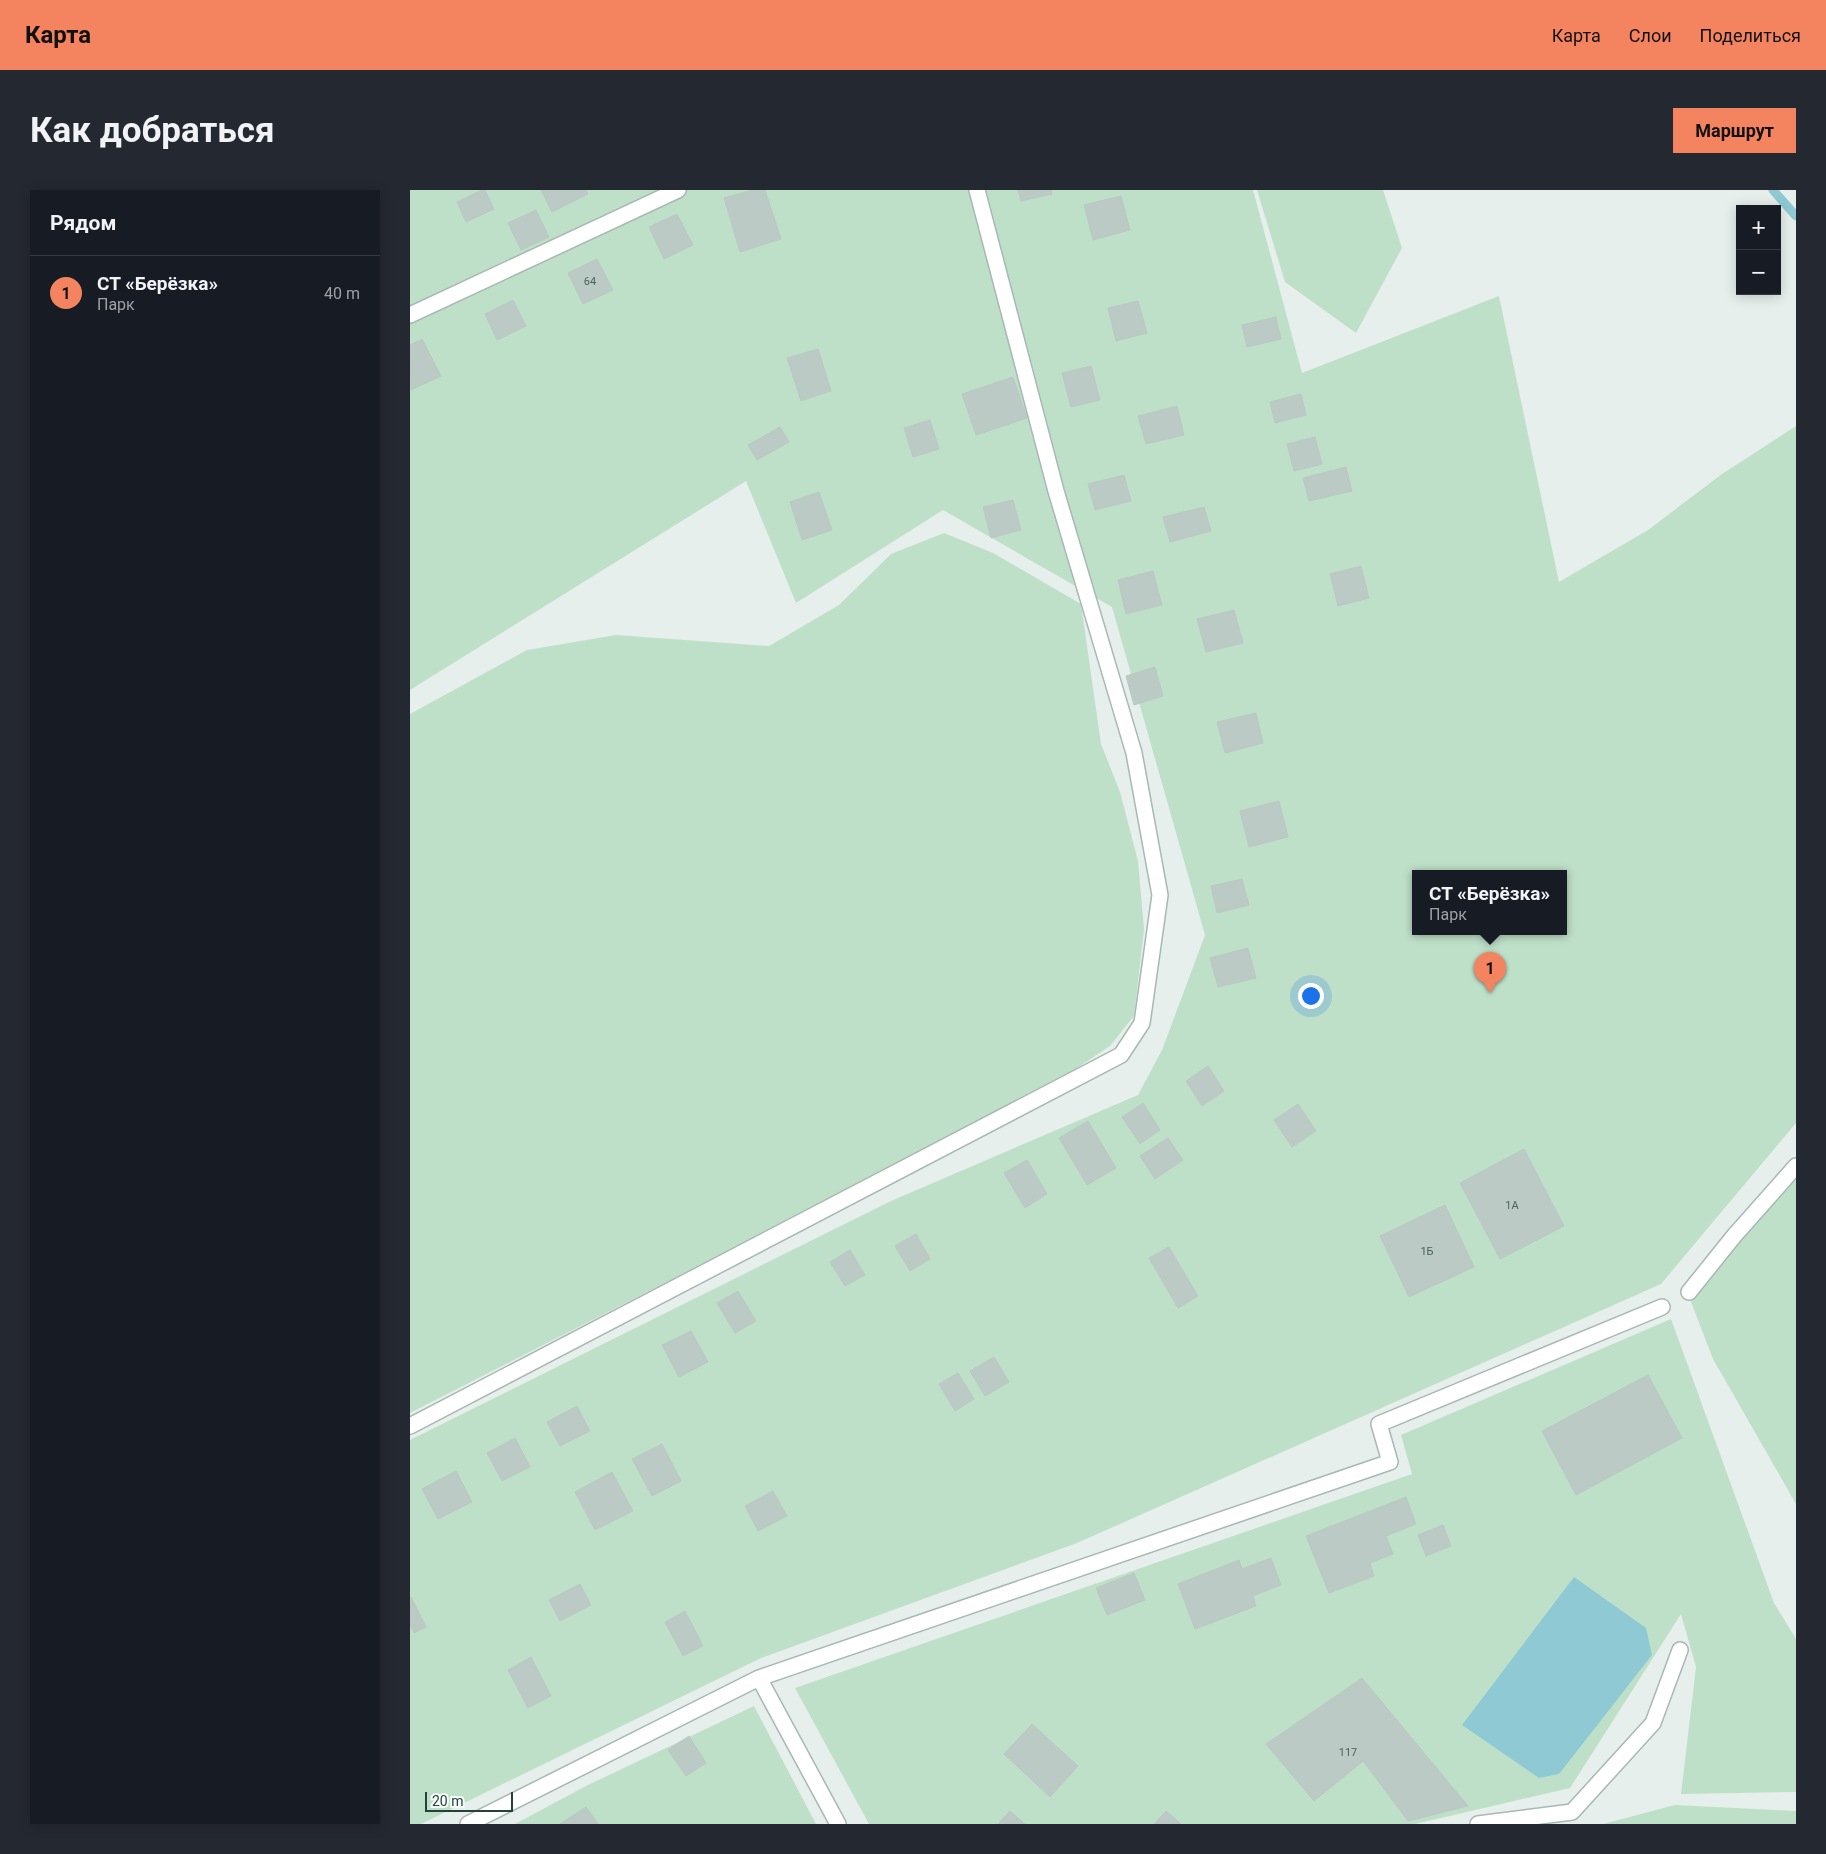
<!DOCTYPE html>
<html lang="ru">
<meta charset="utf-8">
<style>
body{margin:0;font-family:Roboto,sans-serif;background:#242831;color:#f1f3f6}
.controls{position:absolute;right:15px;top:15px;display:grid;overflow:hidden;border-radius:0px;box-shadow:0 2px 12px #0003}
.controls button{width:45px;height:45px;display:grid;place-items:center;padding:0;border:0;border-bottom:1px solid #363941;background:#171b24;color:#f1f3f6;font:25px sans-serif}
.scale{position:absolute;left:15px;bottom:12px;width:88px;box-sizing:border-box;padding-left:5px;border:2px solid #24423a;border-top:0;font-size:14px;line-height:18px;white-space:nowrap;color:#24423a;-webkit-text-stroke:4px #f7fbf9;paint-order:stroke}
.you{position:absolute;left:900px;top:805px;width:18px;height:18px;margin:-12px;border:4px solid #fff;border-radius:50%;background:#1a73e8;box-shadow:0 0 0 8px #1a73e833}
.badge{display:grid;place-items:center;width:32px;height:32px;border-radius:50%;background:#f4845f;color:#111;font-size:16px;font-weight:700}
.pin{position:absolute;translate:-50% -41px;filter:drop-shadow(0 1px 2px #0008)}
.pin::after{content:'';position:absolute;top:26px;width:18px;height:15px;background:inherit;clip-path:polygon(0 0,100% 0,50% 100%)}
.popup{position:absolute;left:1002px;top:680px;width:155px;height:65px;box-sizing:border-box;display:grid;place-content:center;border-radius:0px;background:#171b24;filter:drop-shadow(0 1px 4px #0005);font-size:16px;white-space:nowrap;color:#9ea1a6}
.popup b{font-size:19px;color:#f1f3f6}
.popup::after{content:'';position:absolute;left:50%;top:100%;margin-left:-10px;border:10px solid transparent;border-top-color:#171b24}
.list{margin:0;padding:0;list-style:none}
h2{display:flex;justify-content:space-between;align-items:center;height:65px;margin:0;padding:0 20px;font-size:21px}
h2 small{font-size:16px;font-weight:400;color:#9ea1a6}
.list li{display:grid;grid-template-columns:32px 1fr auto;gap:15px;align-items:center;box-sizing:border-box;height:75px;padding:0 20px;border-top:1px solid #363941}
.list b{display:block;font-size:19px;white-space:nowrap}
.list p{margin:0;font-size:16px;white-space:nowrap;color:#9ea1a6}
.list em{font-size:16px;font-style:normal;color:#9ea1a6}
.map{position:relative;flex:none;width:1386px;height:1634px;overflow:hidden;border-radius:0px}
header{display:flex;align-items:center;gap:30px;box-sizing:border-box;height:70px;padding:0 25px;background:#f4845f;color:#111}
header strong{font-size:24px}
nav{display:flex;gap:28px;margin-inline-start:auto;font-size:18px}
.intro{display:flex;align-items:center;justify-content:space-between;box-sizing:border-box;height:120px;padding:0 30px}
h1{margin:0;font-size:35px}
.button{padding:12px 22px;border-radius:0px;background:#f4845f;color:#111;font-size:18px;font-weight:700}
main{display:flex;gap:30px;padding:0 30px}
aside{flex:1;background:#171b24;border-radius:0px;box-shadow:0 2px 12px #0003}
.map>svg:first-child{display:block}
</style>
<header>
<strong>Карта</strong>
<nav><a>Карта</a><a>Слои</a><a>Поделиться</a></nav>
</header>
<div class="intro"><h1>Как добраться</h1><a class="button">Маршрут</a></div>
<main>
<aside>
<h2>Рядом<small></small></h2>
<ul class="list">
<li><span class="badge">1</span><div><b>СТ «Берёзка»</b><p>Парк</p></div><em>40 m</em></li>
</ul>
</aside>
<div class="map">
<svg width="1386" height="1634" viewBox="0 0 1386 1634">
<rect width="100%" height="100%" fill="#e6efeb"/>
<path fill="#bfe0c8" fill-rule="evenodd" d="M0 0H843L892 183 1089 106 1149 392 1238 340 1312 284 1386 236V933L1251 1094 667 1353 351 1468 11 1634H0V1250L481 1011 728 905 752 860 795 745 702 417 533 320 386 413 336 291 0 500ZM1006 684H1154V742H1006Z
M847 0H973L992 58 946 143 875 92Z
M534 343 583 363 671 414 691 554 710 602 728 671 734 739 724 826 700 856 640 896 0 1223V524L117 460 206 445 359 456 429 415 481 364Z
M1386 970V1314L1303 1169 1281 1112 1295 1071Z
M1261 1129 1364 1413 1386 1449V1602L1271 1604 1286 1477 1271 1424 1160 1598 1005 1634H459L385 1498 1002 1284 991 1245Z
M344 1516 406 1634H105L176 1596Z
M1265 1615 1386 1621V1634H1193Z"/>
<path fill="#8ec9d4" d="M1164 1387 1236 1438 1242 1465 1149 1584 1129 1588 1052 1535Z"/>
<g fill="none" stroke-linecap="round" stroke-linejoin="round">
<path stroke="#8ec9d4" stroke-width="9" d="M1363 0 1386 26"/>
</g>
<path fill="#bbcac4" stroke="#b8c9c2" d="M72 0H75L84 19 56 32 47 12Z
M131 0H176L178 4 142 22Z
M342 0H355L371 49 330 62 314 8Z
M608 0H641L642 4 611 11Z
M711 6 720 40 683 50 674 15Z
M126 20 139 47 111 60 98 33Z
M267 24 283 55 254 69 239 37Z
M187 69 203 100 173 114 158 83Z
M103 110 116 136 87 150 75 124Z
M728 111 737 143 706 151 698 118Z
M866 127 871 149 837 157 832 135Z
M12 149 31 186 1 200 0 155Z
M408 159 421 201 391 211 377 168Z
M681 176 690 210 661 217 652 183Z
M603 187 617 228 566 245 552 204Z
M891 204 896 225 865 233 860 212Z
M767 216 774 245 736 254 728 226Z
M520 230 529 259 503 267 494 238Z
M370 237 379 252 347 270 338 255Z
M905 247 912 274 884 281 877 254Z
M936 277 942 301 899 311 893 288Z
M714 285 721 311 685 320 678 294Z
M409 302 422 340 392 350 380 312Z
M603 310 611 340 581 348 573 317Z
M794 317 801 341 760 352 753 327Z
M951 376 959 408 928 416 920 384Z
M743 381 752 415 716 424 708 390Z
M824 420 833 453 796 462 787 429Z
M745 477 753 506 724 515 716 486Z
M846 523 853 553 815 563 807 532Z
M869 611 878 647 839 657 830 621Z
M832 689 839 715 807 723 801 696Z
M838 758 846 788 808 797 800 768Z
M798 876 814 901 792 916 776 891Z
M733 913 750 940 730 954 712 927Z
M888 914 906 941 882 957 864 930Z
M678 931 706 978 677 995 649 948Z
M758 948 773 970 745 989 730 966Z
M1114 959 1154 1036 1090 1069 1050 993Z
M617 970 637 1004 615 1018 594 983Z
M1035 1015 1064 1077 999 1107 970 1046Z
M506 1044 520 1069 500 1081 485 1056Z
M759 1057 788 1106 768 1118 739 1068Z
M440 1060 455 1085 435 1096 420 1072Z
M328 1101 346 1131 325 1143 307 1113Z
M281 1141 298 1172 269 1187 252 1155Z
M584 1167 599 1192 575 1206 560 1181Z
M548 1183 564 1209 545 1221 529 1194Z
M1238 1185 1272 1248 1166 1305 1132 1241Z
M167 1216 180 1241 150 1256 137 1232Z
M105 1248 120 1277 92 1291 77 1263Z
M252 1254 271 1291 242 1306 222 1269Z
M46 1281 62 1312 28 1329 12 1299Z
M202 1282 223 1321 185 1340 165 1302Z
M363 1301 377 1326 348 1341 335 1316Z
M996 1307 1006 1334 976 1346 983 1364 960 1373 964 1386 919 1403 896 1346Z
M1033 1335 1041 1356 1016 1366 1008 1345Z
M861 1368 871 1395 843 1406 846 1416 785 1439 768 1394 829 1370 832 1379Z
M724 1383 735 1410 697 1425 686 1398Z
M170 1394 181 1415 150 1431 139 1410Z
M1 1407 16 1437 4 1443 0 1435Z
M275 1421 293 1456 273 1466 255 1432Z
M121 1467 141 1506 118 1518 98 1480Z
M952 1488 1058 1616 998 1631 953 1571 904 1611 856 1554Z
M622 1534 668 1576 640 1607 594 1564Z
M279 1546 296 1573 276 1586 258 1560Z
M176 1617 188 1634H150Z
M600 1621 615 1634H588Z
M756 1621 771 1634H744Z"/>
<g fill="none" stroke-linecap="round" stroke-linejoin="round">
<defs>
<path id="lane" d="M1279 1102 1324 1046 1386 976"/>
<path id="street" d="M0 125 268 0
M0 1236 711 865 732 833 750 705 724 563 646 301 567 0
M349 1488 428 1634
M58 1634 349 1488 980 1272 969 1234 1252 1117
M1068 1634 1162 1622 1243 1533 1270 1460"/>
</defs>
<use href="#lane" stroke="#a8b8b2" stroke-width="18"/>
<use href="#street" stroke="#a8b8b2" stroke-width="18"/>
<use href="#lane" stroke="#fff" stroke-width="15"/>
<use href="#street" stroke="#fff" stroke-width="15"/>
</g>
<g text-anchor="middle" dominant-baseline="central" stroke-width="4" stroke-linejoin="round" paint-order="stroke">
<g font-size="11" fill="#4a645c">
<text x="180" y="91">64</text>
<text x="1102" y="1015">1А</text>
<text x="1017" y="1061">1Б</text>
<text x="938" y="1562">117</text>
</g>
</g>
</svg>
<div class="controls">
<button>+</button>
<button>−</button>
</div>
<div class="scale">20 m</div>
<div class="you"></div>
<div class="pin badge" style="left:1080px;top:803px">1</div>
<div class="popup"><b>СТ «Берёзка»</b>Парк</div>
</div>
</main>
